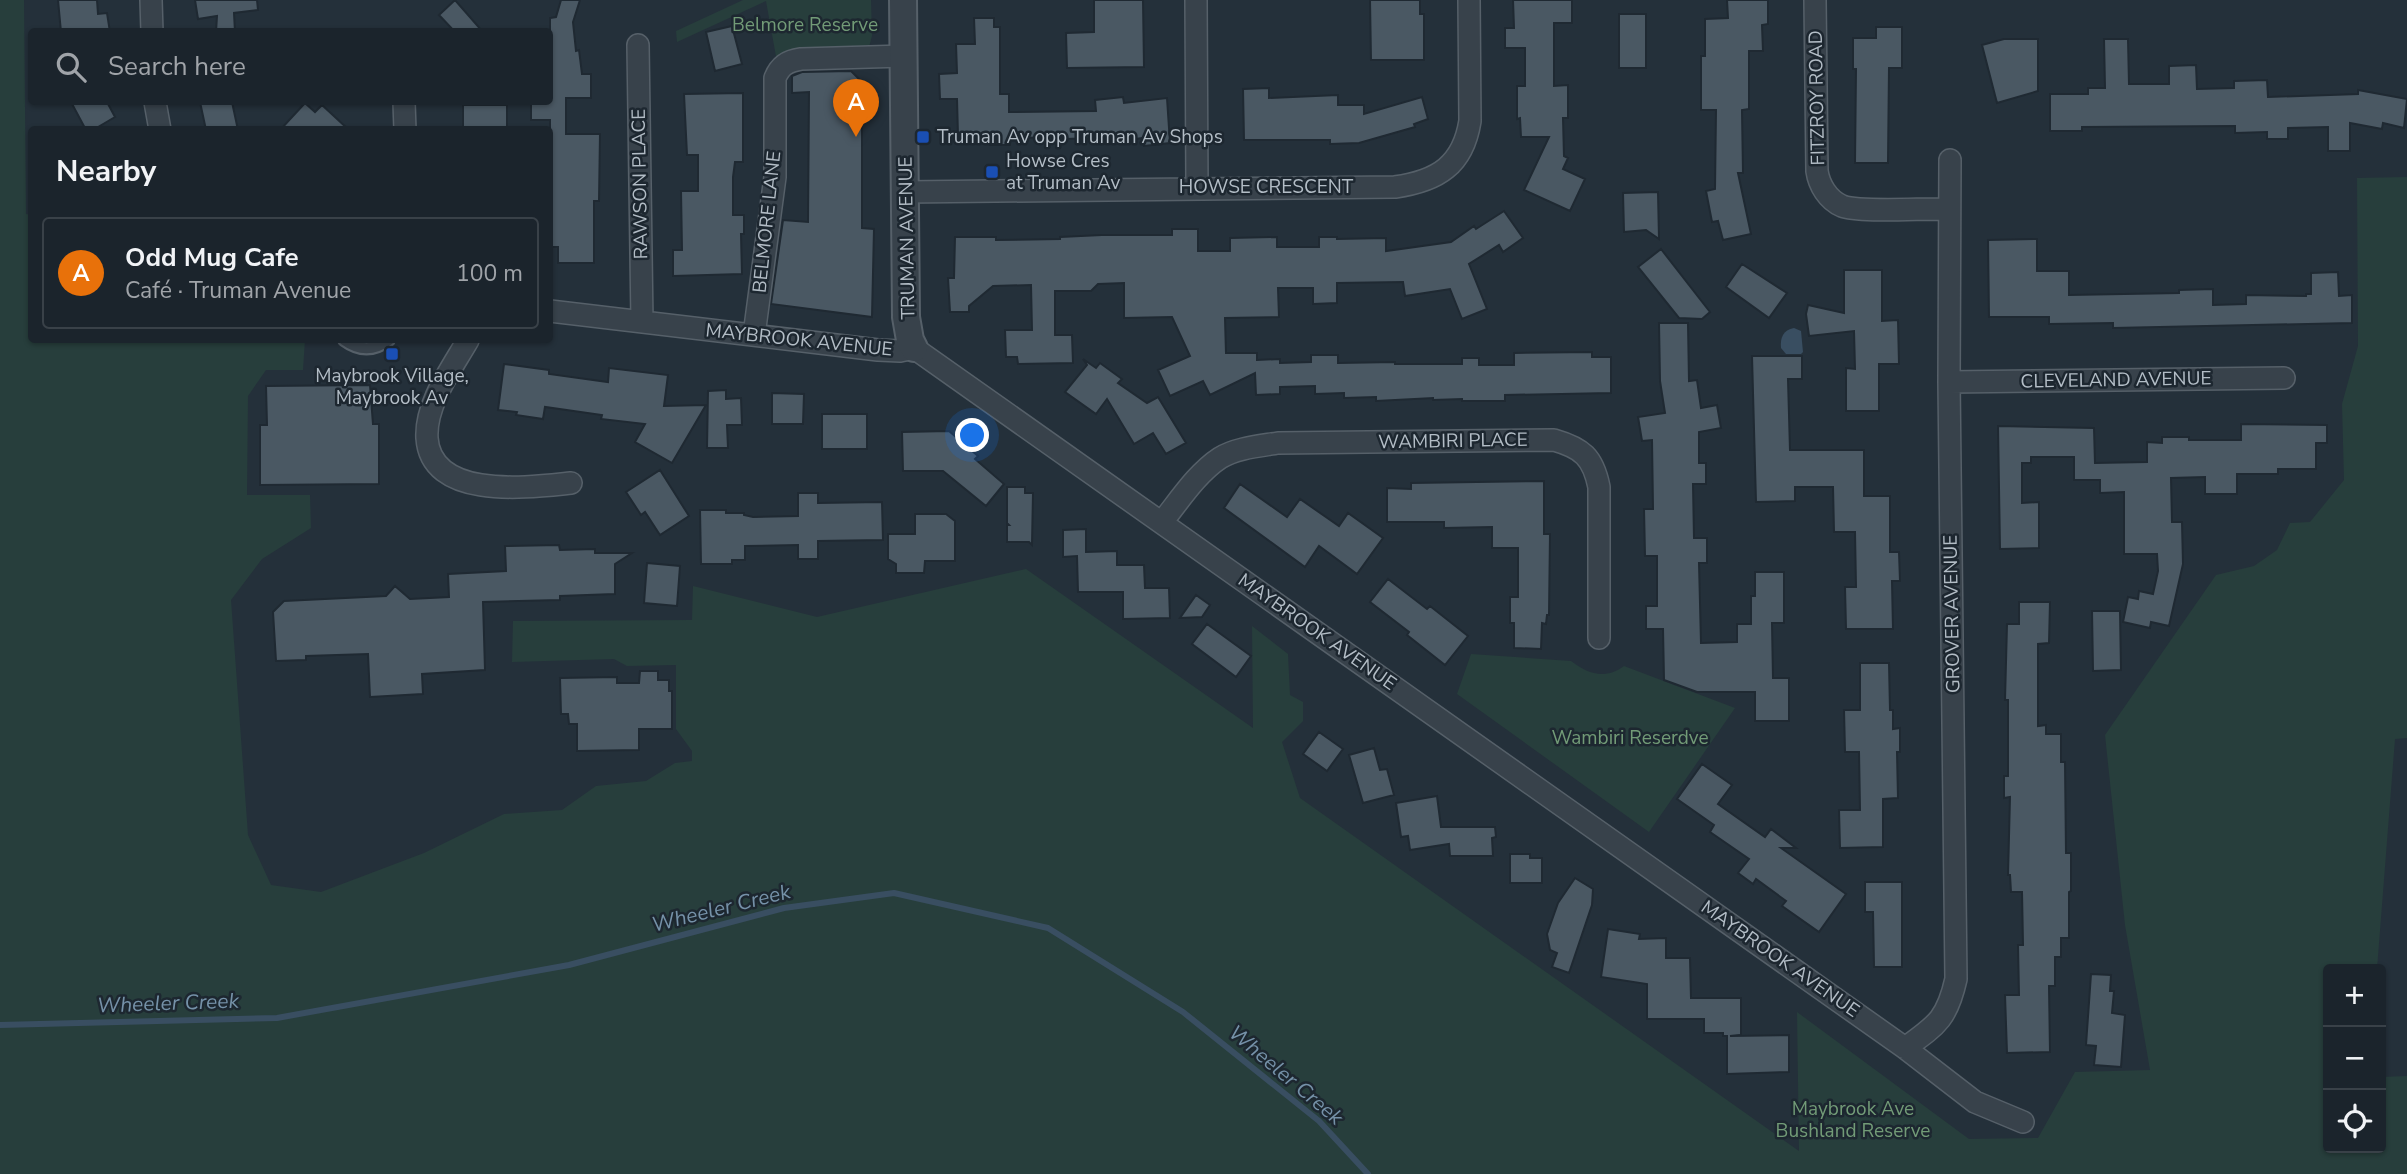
<!DOCTYPE html>
<meta charset="utf-8">
<style>
body{margin:0;font-family:"Nunito Sans",sans-serif;background:#242c34;color:#f1f3f6}
.controls{position:absolute;right:21px;bottom:21px;display:grid;overflow:hidden;border-radius:7px;box-shadow:0 2px 5px #0004}
.controls button{width:63px;height:63px;display:grid;place-items:center;padding:0;border:0;border-bottom:2px solid #394148;background:#1b242c;color:#f1f3f6;font:35px sans-serif}
.you{position:absolute;left:973px;top:436px;width:24px;height:24px;margin:-18px;border:5px solid #fff;border-radius:50%;background:#1a73e8;box-shadow:0 0 0 10px #1a73e833}
.badge{display:grid;place-items:center;width:46px;height:46px;border-radius:50%;background:#8bbbb9;color:#fff;font-size:23px;font-weight:700}
.pin{position:absolute;translate:-50% -58px;filter:drop-shadow(0 2px 4px #0008)}
.pin::after{content:'';position:absolute;top:37px;width:24px;height:21px;background:inherit;clip-path:polygon(0 0,100% 0,50% 100%)}
.list{margin:0;padding:0;list-style:none}
h2{display:flex;justify-content:space-between;align-items:center;height:91px;margin:0;padding:0 28px;font-size:30px}
h2 small{font-size:23px;font-weight:400;color:#a0a4a9}
.list li{display:grid;grid-template-columns:46px 1fr auto;gap:21px;align-items:center;box-sizing:border-box;height:112px;margin:0 14px 14px;padding:0 14px;border:2px solid #394148;border-radius:7px}
.list b{display:block;font-size:26px;white-space:nowrap}
.list p{margin:0;font-size:23px;white-space:nowrap;color:#a0a4a9}
.list em{font-size:23px;font-style:normal;color:#a0a4a9}
.icon{flex:none;width:38px;height:38px;fill:none;stroke:currentColor;stroke-width:2;stroke-linecap:round;stroke-linejoin:round}
.map{position:relative;flex:none;width:2407px;height:1174px;overflow:hidden}
.search{position:absolute;background:#1b242c;box-shadow:0 2px 5px #0004;left:28px;top:28px;width:525px;height:77px;display:flex;align-items:center;gap:18px;box-sizing:border-box;padding:0 24px;border-radius:7px;color:#a0a4a9;font-size:26px}
.panel{position:absolute;background:#1b242c;box-shadow:0 2px 5px #0004;left:28px;top:126px;width:525px;height:217px;border-radius:7px}
.map>svg:first-child{display:block}
</style>
<div class="map">
<svg width="2407" height="1174" viewBox="0 0 2407 1174">
<rect width="100%" height="100%" fill="#24303a"/>
<path fill="#273e3c" d="M0 0H24L26 214 32 215V340H305L303 370H266L248 396 247 495H310L311 528 262 559 231 600 248 835 271 885 321 892 424 853 504 814 562 810 596 786 646 781 675 763 692 761V751L676 729V665L627 666 614 659 512 662 513 621 692 620 693 586 817 617 1026 569 1253 728 1252 626 1288 654 1290 695 1303 702V721L1282 742 1300 798 1799 1151 1797 1012 1969 1139 2038 1138 2075 1072 2150 1070 2125 925 2105 735 2216 575 2254 566 2277 550 2290 523 2310 522 2344 480 2342 404 2358 346 2357 178 2407 177V738L2395 739 2377 969H2328V1148H2381V1077L2407 1076V1174H0Z
M743 0H871L872 36 869 47 777 62 766 1 677 42 676 31Z
M1471 654 1571 661C1588 674 1605 680 1624 666L1735 708 1649 832 1457 694Z"/>
<path fill="#394e61" d="M1794 328 1801 331 1803 352 1801 354H1786L1781 348C1780 338 1783 330 1794 328Z"/>
<g fill="none" stroke-linecap="round" stroke-linejoin="round">
<path stroke="#394e61" stroke-width="6" d="M0 1025 277 1018 569 965 784 908 894 893 1048 928 1183 1012 1319 1121 1368 1174"/>
</g>
<path fill="#4a5863" stroke="#1f2932" stroke-width="2" d="M58 0H97L98 14 107 13 110 32H61Z
M195 0H257L258 10 234 13 235 32H216L217 16 198 19Z
M455 0 483 32H455L439 15Z
M561 0H580L573 22 576 51 579 50 582 74H591V98H566V134H600L599 201H594V263H558V247H550V120H531V102H550V18L556 17Z
M1094 0H1143L1144 67 1067 68 1066 33 1094 32Z
M1370 0H1420V14H1424V60H1371Z
M1513 0H1572V23H1554V86L1568 85V118H1563L1564 156 1568 158 1563 169 1585 179 1570 211 1524 190 1549 137H1521L1520 118 1517 119V86H1525V48H1505V28H1514Z
M1727 0H1768V24L1762 25 1763 51H1749V109L1742 110 1743 173H1738L1751 234 1723 240 1718 221 1712 222 1706 191 1715 189 1716 110H1701V56H1705V19L1728 18Z
M1619 14H1646V68H1619Z
M974 18H994V27H1000V94H1009V112L1096 111 1095 100 1123 97 1124 103 1167 98 1170 143 1144 146 1143 138 1101 144 1100 138 1063 139V137L1010 138V145H990V135L958 136 957 99H940L939 74 957 73 956 44H975Z
M732 26 742 64 715 71 706 32Z
M1876 27H1902V68H1889L1888 163H1855L1856 69H1853V38H1876Z
M2004 39H2038V91L1997 103 1982 45Z
M2104 39H2128L2129 84H2169V66L2196 65 2197 89 2234 88V81L2267 80 2268 97 2358 94V90L2407 99 2404 128 2383 123 2382 129 2350 123V151H2328V127L2288 128V139H2267V132L2235 133V126L2082 127V131H2050V94H2088V88H2105Z
M851 71 862 82V228L874 229 872 317 771 304 783 220 808 222 809 92 792 93V76L802 72Z
M1269 88V98L1338 95V105H1364V114L1422 97 1428 119 1414 124 1415 127 1359 143 1330 144V140H1244L1243 89Z
M743 93V162H735L733 177V215H744V234H741L742 274 673 276V250H682L681 191H698V155H687L684 94Z
M71 102H107L115 117 93 130H86Z
M200 102H232L238 130H206Z
M305 103 315 112 322 105 349 130H280Z
M463 105H507V130H463Z
M1658 192 1659 239 1646 230 1624 232 1623 193Z
M1504 211 1523 238 1503 252 1499 245 1469 264 1487 309 1462 319 1450 289 1405 296 1403 282 1337 283V303L1313 304V288H1278L1279 317 1225 318 1226 353H1257V360L1280 359V363L1311 362V355H1338V363L1395 362V364H1462V358H1479V365H1514V353L1592 352V357H1611V393L1505 395V401H1462V399L1433 400V398L1376 401V397L1344 398V393L1315 394V386L1280 387V394L1256 395 1255 373 1210 395 1203 381 1170 396 1158 370 1190 356 1172 317 1124 318V283L1098 284 1091 291H1055V335H1072L1073 363 1018 364 1017 357H1006L1005 330H1032L1031 285 993 286 969 306V312H950L948 278H954L955 237H996V240L1060 239V237L1102 235H1172V229H1198V251H1230V238L1277 237V247H1319V237H1337V239L1386 238V251L1451 242 1474 226 1476 229Z
M2037 239V271H2069V295L2179 293V290L2213 289V305L2246 304V295L2306 296V294H2311V273L2338 272 2339 296 2352 295V323L2113 328V323L2049 324V317H1989L1988 240Z
M1661 249 1710 312 1702 319 1679 318 1638 267Z
M1742 264 1787 293 1769 318 1726 287Z
M1844 270H1882V321L1898 320 1899 364H1879V411H1846V368L1855 369 1854 331 1809 336 1806 314 1808 305 1844 313Z
M1659 323H1688L1689 381 1697 380 1701 408 1717 405 1721 428 1699 432V463H1706V484H1693L1694 538H1707V563H1699L1701 643 1737 642V624H1751V596H1755V572H1784V623H1772L1773 678H1789V721H1755V692H1697L1664 680 1663 629H1646V606H1657V556H1645L1644 509H1653L1652 440 1642 441 1638 417 1665 413 1660 381Z
M1752 356H1802V379H1788L1790 450H1864V496H1890V552H1899L1900 581H1892L1893 629H1846L1845 587H1856L1855 532H1834L1833 487H1795V501L1756 502Z
M1083 359 1096 368 1100 363 1122 379 1118 383 1147 403 1158 397 1186 443 1166 454 1153 433 1134 444 1107 399 1096 414 1065 392 1087 365Z
M504 364 549 370V374L608 382 609 368 668 375 664 406 706 405 672 463 635 442 645 424 601 419 602 415 545 407 543 419 516 415 517 412 498 410Z
M370 385 373 424H379V484L260 485V425H267L266 386Z
M726 390V399L741 398 742 425H727L728 448H707L708 391Z
M772 393 804 394 803 424H772Z
M822 414H867V449H822Z
M2241 424 2327 425V443H2316V469H2278V474H2237V494H2205V477L2171 478 2172 522H2182L2183 564 2169 626 2151 622 2150 628 2123 622 2128 597 2138 599 2139 591 2153 594 2158 571 2157 554H2124V492L2100 493V480H2074V457H2031V463H2022V503L2039 502V548L2000 549 1998 426 2094 428 2095 463 2147 462V442L2162 443V437H2189V440H2241Z
M949 431 978 456 975 459 1004 484 986 506 943 471H903L902 432Z
M660 470 689 516 660 535 645 512 641 515 626 492Z
M1544 481V534H1550L1549 615H1547L1546 624 1542 623 1541 649 1514 648V623H1510V597H1518V548H1492V527L1444 528V522H1387V488L1411 489V483Z
M1240 484 1287 517 1300 499 1339 526 1348 513 1383 538 1357 574 1319 546 1305 567 1224 508Z
M1007 487H1025V493H1033L1032 545 1029 542H1007V525H1009L1007 523Z
M798 493H818V503L882 502 883 540 818 541V559H798V545L745 546V560H732V564H701L700 510H726V513H744V515L753 517 798 516Z
M915 514H946L955 521V561H925L924 573H896V564L888 559V534H915Z
M1086 529V552L1117 551V565H1144L1145 588H1169L1170 618 1123 619V592H1078L1077 556 1063 557V530Z
M559 545 560 550 595 549V553H632L615 564V594L560 596V600L483 602 485 670 422 674 423 694 370 697 368 654 306 656V660L276 661 273 612 284 601 386 596 395 586 410 599 449 597 448 574 506 571 505 546Z
M647 563 680 566 677 606 644 603Z
M1388 579 1427 609 1430 606 1468 636 1445 665 1407 635 1409 632 1370 602Z
M1196 595 1210 605 1202 617 1180 618Z
M2019 602H2050L2049 643 2038 644V726L2046 725V734H2061V762H2065L2066 853H2071V891L2069 892V938H2061V957H2055V986H2049L2050 1052 2007 1053 2005 995H2019L2018 945H2023L2022 892H2011L2010 875H2008L2010 797 2004 798V776H2008V700H2005L2007 624H2019Z
M2092 611H2120L2121 670 2093 671Z
M1207 624 1251 656 1236 677 1192 644Z
M1860 663H1889L1890 710H1893V729L1900 728V752H1897L1898 798 1883 799V847L1840 848 1839 810H1860L1859 752H1845L1844 710H1860Z
M640 671H658V680H669V691H672V729H639V750L577 751V724H569L568 714H561L560 678 617 677V683H639Z
M1319 732 1343 749 1327 771 1303 754Z
M1374 748 1380 770 1387 769 1394 795 1363 803 1349 755Z
M1702 764 1732 785 1718 804 1765 837 1771 829 1796 848H1781L1846 894 1819 932 1782 906 1786 901 1756 879 1753 884 1738 873 1749 859 1710 832 1714 825 1677 799Z
M1437 796 1441 827H1495L1496 837 1492 838 1493 856H1450L1449 844 1410 850 1408 836 1401 837 1396 803Z
M1510 854H1530V858H1542V883H1510Z
M1575 878 1593 889 1592 905 1569 973 1552 967 1557 953 1550 950 1547 934 1558 903Z
M1865 882H1902V967H1874L1873 912H1865Z
M1608 929 1640 934 1639 939 1666 938V958H1690L1691 998H1741V1035L1730 1036 1789 1035V1072L1727 1074V1036H1723V1033H1704V1019H1647V984L1601 977Z
M2091 974 2111 975 2110 991H2114L2112 1013 2125 1015 2121 1067 2094 1065 2096 1046 2086 1045Z"/>
<g fill="none" stroke-linecap="round" stroke-linejoin="round">
<defs>
<path id="service" d="M344 340C359 351 374 351 389 340"/>
<path id="minor" d="M151 0 152 32
M1196 0 1197 187
M1815 0 1817 171C1819 185 1828 200 1842 206 1860 213 1925 208 1949 209
M638 45 642 322
M155 102 160 130
M404 102 405 130
M906 192 1395 187C1438 181 1463 165 1470 121L1469 0
M550 311 878 350 900 351 914 348 1905 1048 1975 1102 2023 1122
M754 335 775 177V78C780 66 787 61 801 59L904 56
M468 340C452 368 425 404 427 438 431 501 531 487 571 483
M1949 382 2284 378
M1162 522C1179 501 1197 473 1220 458 1236 448 1260 446 1278 443L1554 440C1582 448 1593 457 1599 487V638
M1905 1048C1937 1025 1947 1019 1956 979L1949 382 1950 160"/>
<path id="tertiary" d="M903 0 906 317 910 340 914 348"/>
</defs>
<use href="#service" stroke="#566069" stroke-width="14"/>
<use href="#minor" stroke="#566069" stroke-width="24"/>
<use href="#tertiary" stroke="#566069" stroke-width="30"/>
<use href="#service" stroke="#38424b" stroke-width="10"/>
<use href="#minor" stroke="#38424b" stroke-width="21"/>
<use href="#tertiary" stroke="#38424b" stroke-width="26"/>
</g>
<g fill="#1a4fb4" stroke="#1d2730" stroke-width="2.5">
<rect x="916" y="130" width="14" height="14" rx="3.5"/>
<rect x="985" y="165" width="14" height="14" rx="3.5"/>
<rect x="385" y="347" width="14" height="14" rx="3.5"/>
</g>
<g text-anchor="middle" dominant-baseline="central" stroke-width="5" stroke-linejoin="round" paint-order="stroke">
<g font-size="19" fill="#729b77" stroke="#1d2730">
<text x="805" y="25">Belmore Reserve</text>
<text x="1630" y="738">Wambiri Reserdve</text>
<text x="1853" y="1109">Maybrook Ave<tspan x="1853" dy="22">Bushland Reserve</tspan></text>
</g>
<g font-size="19" fill="#b3bdc6" stroke="#1d2730">
<text transform="translate(1817 98) rotate(-91)">FITZROY ROAD</text>
<text transform="translate(640 184) rotate(-91)">RAWSON PLACE</text>
<text x="1266" y="187">HOWSE CRESCENT</text>
<text transform="translate(767 222) rotate(-84)">BELMORE LANE</text>
<text transform="translate(907 238) rotate(-91)">TRUMAN AVENUE</text>
<text transform="translate(799 340) rotate(6)">MAYBROOK AVENUE</text>
<text transform="translate(2116 380) rotate(-1)">CLEVELAND AVENUE</text>
<text transform="translate(1453 441) rotate(-1)">WAMBIRI PLACE</text>
<text transform="translate(1952 614) rotate(-91)">GROVER AVENUE</text>
<text transform="translate(1317 632) rotate(35)">MAYBROOK AVENUE</text>
<text transform="translate(1780 959) rotate(35)">MAYBROOK AVENUE</text>
</g>
<g font-size="19" fill="#b3bdc6" stroke="#1d2730" text-anchor="start">
<text x="937" y="137">Truman Av opp Truman Av Shops</text>
<text x="1006" y="161">Howse Cres<tspan x="1006" dy="22">at Truman Av</tspan></text>
<text x="392" y="376" text-anchor="middle">Maybrook Village,<tspan x="392" dy="22">Maybrook Av</tspan></text>
</g>
<g font-size="21" font-style="italic" fill="#7591a8" stroke="#1d2730">
<text transform="translate(721 908) rotate(-14)">Wheeler Creek</text>
<text transform="translate(168 1003) rotate(-2)">Wheeler Creek</text>
<text transform="translate(1286 1075) rotate(40)">Wheeler Creek</text>
</g>
</g>
</svg>
<div class="controls">
<button>+</button>
<button>−</button>
<button><svg class="icon" aria-label="locate" viewBox="0 0 24 24"><circle cx="12" cy="12" r="6"/><path d="M12 2v4M12 18v4M2 12h4M18 12h4"/></svg></button>
</div>
<div class="you"></div>
<div class="pin badge" style="left:856px;top:137px;background:#e8710a">A</div>
<div class="search"><svg class="icon" aria-label="search" viewBox="0 0 24 24"><circle cx="10" cy="10" r="6"/><path d="M15 15l6 6"/></svg>Search here</div>
<section class="panel">
<h2>Nearby<small></small></h2>
<ul class="list">
<li><span class="badge" style="background:#e8710a">A</span><div><b>Odd Mug Cafe</b><p>Café · Truman Avenue</p></div><em>100 m</em></li>
</ul>
</section>
</div>
